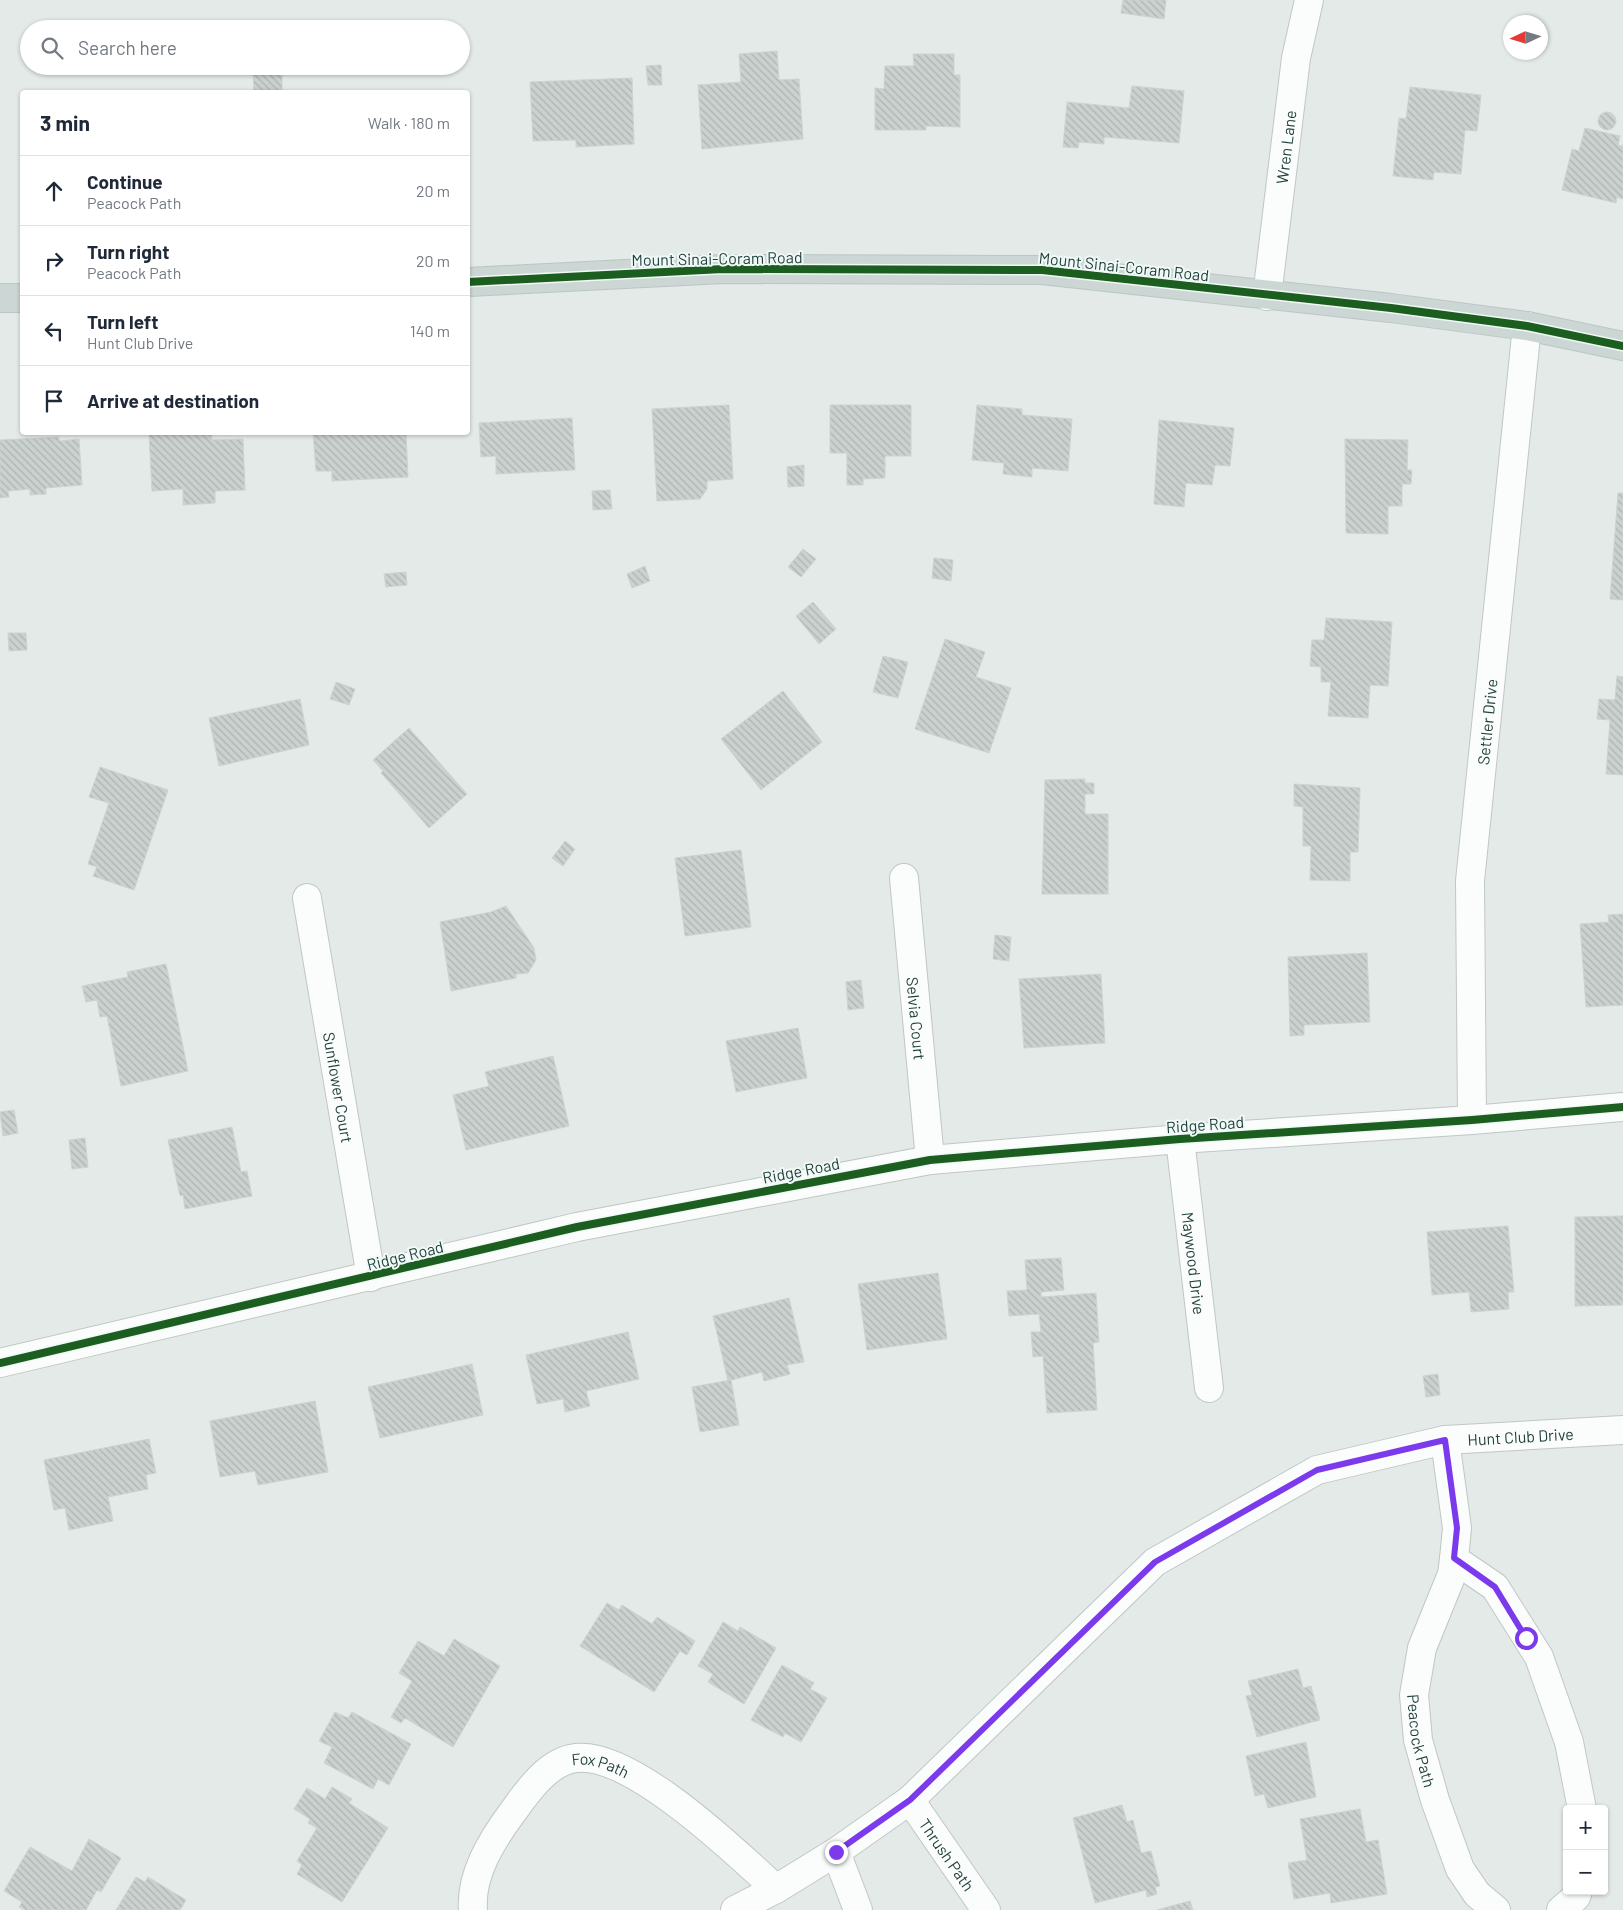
<!DOCTYPE html>
<meta charset="utf-8">
<style>
body{margin:0;font-family:Barlow,sans-serif;background:#f2f2f3;color:#1f2937}
.controls{position:absolute;right:15px;bottom:15px;display:grid;overflow:hidden;border-radius:5px;box-shadow:0 1px 4px #0004}
.controls button{width:45px;height:45px;display:grid;place-items:center;padding:0;border:0;border-bottom:1px solid #e0e1e3;background:#fff;color:#1f2937;font:25px sans-serif}
.compass{position:absolute;left:1503px;top:15px;width:45px;height:45px;border-radius:50%;background:#fff;box-shadow:0 1px 4px #0004;rotate:266deg}
.stop{position:absolute;width:15px;height:15px;margin:-11px;border:4px solid #7c3aed;border-radius:50%;background:#fff}
.stop.end{background:#7c3aed;border-color:#fff;box-shadow:0 1px 5px #0008}
.list{margin:0;padding:0;list-style:none}
h2{display:flex;justify-content:space-between;align-items:center;height:65px;margin:0;padding:0 20px;font-size:21px}
h2 small{font-size:16px;font-weight:400;color:#747a83}
.list li{display:grid;grid-template-columns:32px 1fr auto;gap:15px;align-items:center;box-sizing:border-box;height:70px;padding:0 20px;border-top:1px solid #e0e1e3}
.list b{display:block;font-size:19px;white-space:nowrap}
.list p{margin:0;font-size:16px;white-space:nowrap;color:#747a83}
.list em{font-size:16px;font-style:normal;color:#747a83}
.icon{flex:none;width:28px;height:28px;fill:none;stroke:currentColor;stroke-width:2;stroke-linecap:round;stroke-linejoin:round}
.map{position:relative;flex:none;width:1623px;height:1910px;overflow:hidden}
.search{position:absolute;background:#fff;box-shadow:0 1px 4px #0004;left:20px;top:20px;width:450px;height:55px;display:flex;align-items:center;gap:12px;box-sizing:border-box;padding:0 18px;border-radius:28px;color:#747a83;font-size:19px}
.panel{position:absolute;background:#fff;box-shadow:0 1px 4px #0004;left:20px;top:90px;width:450px;height:345px;border-radius:5px}
.map>svg:first-child{display:block}
</style>
<div class="map">
<svg width="1623" height="1910" viewBox="0 0 1623 1910">
<defs>
<pattern id="building-back-hatch" width="6" height="6" patternUnits="userSpaceOnUse" patternTransform="scale(1.25)"><rect width="6" height="6" fill="#cad1cf"/><path d="M-1 5l2 2M0 0l6 6M5-1l2 2" fill="none" stroke="#adb4b2"/></pattern>
</defs>
<rect width="100%" height="100%" fill="#e3eae8"/>
<path fill="url(#building-back-hatch)" stroke="#ccd3d1" d="M1123 0H1166L1164 19 1121 13Z
M777 51 779 80 799 79 803 139 702 149 698 85 741 82 739 54Z
M913 54H954V75H960V127L926 126V130H875V88L884 89 885 66H914Z
M661 65 662 85H648L646 66Z
M282 72V92H254L253 73Z
M632 78 634 144 576 147V140L533 141 530 82Z
M1132 86 1184 91 1179 143 1104 137V144L1079 142 1078 148 1063 147 1067 102 1129 108Z
M1410 87 1481 95 1477 131 1465 130 1461 174 1434 172 1433 180 1393 176 1399 118 1406 119Z
M1598 121a9 9 0 1 1 18 0a9 9 0 1 1-18 0Z
M1585 128 1620 136 1618 145 1623 146V199L1617 197 1616 203 1562 190 1572 149 1579 151Z
M729 405 733 479 707 481V489L700 499 657 501 652 409Z
M830 405H911V456H885V478L863 479V485H847V453H830Z
M977 405 1022 409V415L1072 419 1068 471 1032 468V477L1003 474 1004 463 972 460Z
M572 418 575 470 496 474V456L481 457 479 423Z
M1159 420 1234 428 1230 466 1215 465 1212 485 1186 483 1184 507 1154 504Z
M211 432 212 440 243 439 245 490 215 491V503L183 505V489L152 491 149 434Z
M313 432H406L408 477 332 481V471H316Z
M59 437V441L79 439 82 485 46 488V494L30 495V489L8 491 9 497 0 498V440Z
M1345 439 1408 440 1407 470H1412L1411 484H1402V506H1388V534L1346 533Z
M804 465V486L788 487 787 467Z
M610 490 612 509 593 510 592 491Z
M1618 493H1623V600L1610 599Z
M803 549 816 559 801 577 788 567Z
M934 558 953 560 951 581 932 578Z
M645 566 650 581 632 588 627 574Z
M406 572 407 585 386 587 384 574Z
M813 602 836 629 819 644 796 616Z
M1326 618 1392 622 1388 686 1370 685 1368 718 1328 716 1331 682H1321V667L1310 666 1312 640H1324Z
M8 633H26L27 650 9 651Z
M945 639 985 652 976 677 1011 688 989 753 915 729Z
M883 656 908 662 898 698 873 692Z
M1617 676 1623 677V775L1606 774 1610 720 1597 719 1599 699 1615 700Z
M336 682 355 689 349 705 330 699Z
M783 691 822 742 761 790 721 739Z
M300 699 309 745 219 766 209 718Z
M409 728 467 794 429 828 381 773 383 771 373 760Z
M100 767 168 790 134 890 93 876 97 867 88 864 109 803 89 797Z
M1085 779V783H1094V794H1085V814H1108V894H1042L1045 780Z
M1294 784 1360 788 1358 852H1350V881L1310 880 1311 846H1303V807L1294 806Z
M565 841 575 849 563 866 552 858Z
M741 850 751 927 685 936 675 858Z
M506 906 534 948 536 960 528 973 516 974V978L451 991 440 922 491 912Z
M1623 914V1005L1586 1007 1580 924 1609 922 1608 915Z
M995 935 1011 937 1009 961 993 959Z
M1367 953 1370 1022 1304 1025V1035L1290 1036 1288 957Z
M166 964 188 1071 121 1086 107 1016 100 1017 97 1000 86 1002 82 986 128 977 127 972Z
M1101 974 1105 1043 1024 1048 1019 979Z
M861 980 864 1008 848 1010 846 982Z
M798 1028 807 1078 736 1092 726 1041Z
M553 1056 569 1126 466 1150 453 1095 489 1086 485 1072Z
M14 1110 18 1133 3 1136 0 1112Z
M232 1127 241 1172 247 1171 252 1196 185 1209 183 1195 180 1196 168 1140Z
M85 1138 88 1167 72 1169 69 1140Z
M1623 1216V1305L1575 1306V1217Z
M1508 1226 1514 1292H1508L1509 1309 1471 1312 1469 1292 1432 1295 1427 1232Z
M1061 1258 1064 1290 1041 1292V1297L1096 1293 1099 1342 1093 1343 1097 1410 1047 1413 1043 1356 1033 1357 1031 1332H1041L1039 1314 1009 1316 1007 1291 1027 1290 1025 1260Z
M938 1273 947 1339 867 1350 858 1284Z
M789 1298 804 1362 787 1365 790 1374 764 1381 762 1372 728 1381 713 1316Z
M628 1332 639 1379 586 1391 590 1406 565 1412 563 1399 537 1404 526 1355Z
M472 1364 483 1415 380 1438 368 1387Z
M1438 1374 1440 1395 1426 1397 1423 1376Z
M731 1380 739 1425 700 1432 692 1387Z
M315 1401 328 1472 258 1485 255 1471 220 1477 210 1421Z
M149 1439 156 1473 146 1475 148 1489 108 1497 113 1521 69 1530 65 1508 54 1510 44 1460Z
M607 1603 619 1610 622 1605 652 1624 657 1617 695 1641 687 1655 680 1651 654 1692 580 1646Z
M723 1622 738 1631 740 1627 776 1648 744 1704 708 1682 713 1674 698 1666Z
M454 1639 500 1666 453 1747 405 1718 401 1723 391 1717 412 1681 399 1673 418 1641 444 1656Z
M782 1665 814 1683 810 1689 827 1698 801 1742 785 1733 783 1737 751 1720Z
M1298 1669 1303 1688 1311 1686 1320 1720 1257 1737 1246 1696 1252 1695 1248 1681Z
M335 1712 348 1718 352 1712 411 1744 389 1785 378 1779 373 1789 324 1763 332 1747 319 1741Z
M1306 1742 1316 1797 1268 1808 1264 1794 1255 1796 1246 1756Z
M332 1787 352 1799 349 1803 388 1828 342 1902 297 1874 302 1865 297 1861 317 1828 308 1823 310 1819 294 1809 307 1788 325 1799Z
M1122 1805 1127 1822 1133 1820 1141 1853 1151 1851 1160 1886 1155 1887 1157 1894 1147 1897 1146 1890 1095 1903 1073 1818Z
M1360 1809 1366 1842 1378 1840 1387 1894 1331 1903 1330 1893 1294 1899 1288 1863 1307 1860 1300 1819Z
M89 1839 121 1858 101 1892 97 1890 86 1910H25L19 1907 22 1902 4 1891 30 1847 72 1871Z
M136 1877 145 1882 148 1877 186 1900 180 1910H116Z
M1190 1901 1193 1910H1157Z"/>
<g fill="none" stroke-linecap="round" stroke-linejoin="round">
<defs>
<g id="minor">
<path id="s1" d="M1267 296 1296 58 1309 0"/>
<path id="s2" d="M904 878 930 1160"/>
<path id="s3" d="M307 898 371 1277"/>
<path id="s4" d="M1472 1120 1470 881 1527 326"/>
<path id="s5" d="M1180 1139 1209 1388"/>
<path d="M0 1363 577 1227 930 1160 1180 1139 1472 1120 1623 1107"/>
<path id="s6" d="M1445 1440 1457 1528 1454 1559 1452 1574 1422 1648 1414 1695 1418 1740 1435 1800 1460 1869 1477 1894 1496 1910"/>
<path d="M1454 1559 1495 1587 1539 1657 1569 1742 1582 1809"/>
<path id="s7" d="M910 1800 986 1910"/>
<path d="M836 1852 858 1910"/>
<path id="s8" d="M473 1910C470 1875 492 1840 512 1813 527 1792 548 1761 576 1758 631 1751 737 1853 776 1889"/>
<path id="s9" d="M735 1910 776 1889 836 1852 910 1800 1155 1562 1317 1470 1445 1440 1623 1430"/>
<path d="M1561 1910 1576 1897 1578 1891"/>
</g>
<path id="major" d="M468 282 723 269 1042 270 1391 308 1527 326 1623 346
M0 298H22"/>
</defs>
<use href="#minor" stroke="#c0c7c5" stroke-width="30"/>
<use href="#major" stroke="#bbc6c4" stroke-width="30"/>
<use href="#minor" stroke="#fbfcfc" stroke-width="28"/>
<use href="#major" stroke="#ccd6d4" stroke-width="28"/>
<defs>
<path id="cycleway" d="M468 282 723 269 1042 270 1391 308 1527 326 1623 346
M0 1363 577 1227 930 1160 1180 1139 1472 1120 1623 1107"/>
</defs>
<use href="#cycleway" stroke="#f1f9f6" stroke-width="11"/>
<use href="#cycleway" stroke="#1b5e20" stroke-width="8"/>
</g>
<g fill="none" stroke-linecap="round" stroke-linejoin="round">
<path stroke="#7c3aed" stroke-width="6" d="M836 1852 910 1800 1155 1562 1317 1470 1445 1440 1457 1528 1454 1558 1495 1587 1526 1638"/>
</g>
<g text-anchor="middle" dominant-baseline="central" stroke-width="4" stroke-linejoin="round" paint-order="stroke">
<g font-size="16" fill="#1f3f3a" stroke="#f1f9f6">
<text stroke="none"><textPath href="#s1" startOffset="150">Wren Lane</textPath></text>
<text transform="translate(717 258) rotate(-1)">Mount Sinai-Coram Road</text>
<text transform="translate(1124 266) rotate(6)">Mount Sinai-Coram Road</text>
<text stroke="none"><textPath href="#s4" startOffset="399">Settler Drive</textPath></text>
<text stroke="none"><textPath href="#s2" startOffset="141">Selvia Court</textPath></text>
<text stroke="none"><textPath href="#s3" startOffset="192">Sunflower Court</textPath></text>
<text transform="translate(1205 1124) rotate(-4)">Ridge Road</text>
<text transform="translate(801 1170) rotate(-11)">Ridge Road</text>
<text transform="translate(405 1255) rotate(-14)">Ridge Road</text>
<text stroke="none"><textPath href="#s5" startOffset="125">Maywood Drive</textPath></text>
<text stroke="none"><textPath href="#s9" startOffset="942">Hunt Club Drive</textPath></text>
<text stroke="none"><textPath href="#s6" startOffset="309">Peacock Path</textPath></text>
<text stroke="none"><textPath href="#s8" startOffset="219">Fox Path</textPath></text>
<text stroke="none"><textPath href="#s7" startOffset="66">Thrush Path</textPath></text>
</g>
</g>
</svg>
<div class="controls">
<button>+</button>
<button>−</button>
</div>
<svg class="compass" viewBox="-18 -18 36 36"><path d="M0-13l5 13h-10z" fill="#e53935"/><path d="M0 13l5-13h-10z" fill="#747a83"/></svg>
<div class="stop" style="left:1526px;top:1638px"></div>
<div class="stop end" style="left:836px;top:1852px"></div>
<div class="search"><svg class="icon" aria-label="search" viewBox="0 0 24 24"><circle cx="10" cy="10" r="6"/><path d="M15 15l6 6"/></svg>Search here</div>
<section class="panel">
<h2>3 min<small>Walk · 180 m</small></h2>
<ul class="list">
<li><svg class="icon" aria-label="ahead" viewBox="0 0 24 24"><path d="M12 20V5M6 11l6-6 6 6"/></svg><div><b>Continue</b><p>Peacock Path</p></div><em>20 m</em></li>
<li><svg class="icon" aria-label="right" viewBox="0 0 24 24"><path d="M7 20v-9h11M14 6l5 5-5 5"/></svg><div><b>Turn right</b><p>Peacock Path</p></div><em>20 m</em></li>
<li><svg class="icon" aria-label="left" viewBox="0 0 24 24"><path d="M17 20v-9H6M10 6l-5 5 5 5"/></svg><div><b>Turn left</b><p>Hunt Club Drive</p></div><em>140 m</em></li>
<li><svg class="icon" aria-label="arrive" viewBox="0 0 24 24"><path d="M6 21V4h12l-3 4 3 4H6"/></svg><div><b>Arrive at destination</b></div></li>
</ul>
</section>
</div>
